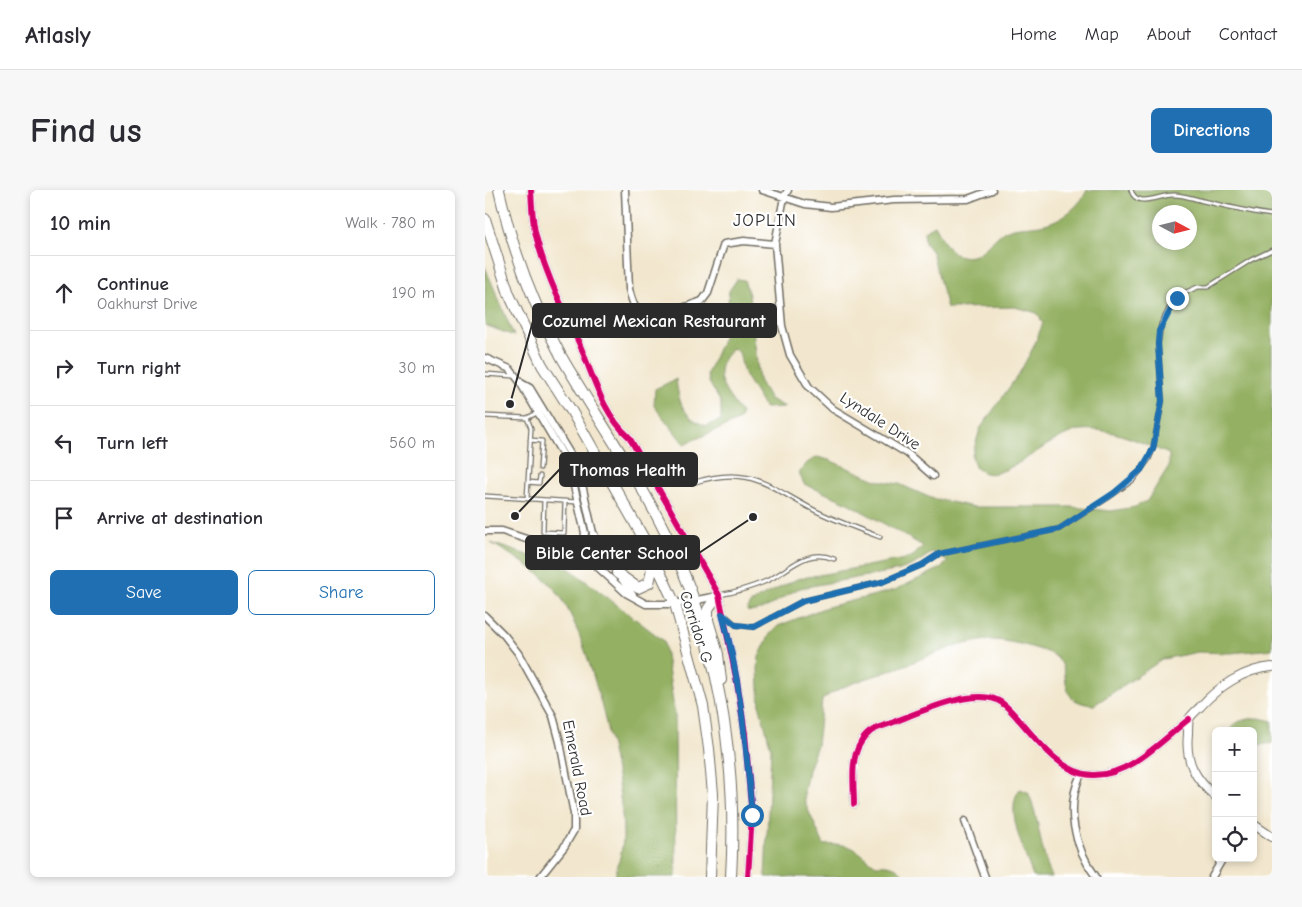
<!DOCTYPE html>
<meta charset="utf-8">
<style>
body{margin:0;font-family:"Comic Neue",sans-serif;background:#f7f7f7;color:#2b2b33}
.controls{position:absolute;right:15px;bottom:15px;display:grid;overflow:hidden;border-radius:8px;box-shadow:0 2px 8px #0003}
.controls button{width:45px;height:45px;display:grid;place-items:center;padding:0;border:0;border-bottom:1px solid #e1e1e2;background:#fff;color:#2b2b33;font:25px sans-serif}
.compass{position:absolute;left:667px;top:15px;width:45px;height:45px;border-radius:50%;background:#fff;box-shadow:0 2px 8px #0003;rotate:97deg}
.stop{position:absolute;width:15px;height:15px;margin:-11px;border:4px solid #1f6fb2;border-radius:50%;background:#fff}
.stop.end{background:#1f6fb2;border-color:#fff;box-shadow:0 1px 5px #0008}
.list{margin:0;padding:0;list-style:none}
h2{display:flex;justify-content:space-between;align-items:center;height:65px;margin:0;padding:0 20px;font-size:21px}
h2 small{font-size:16px;font-weight:400;color:#7c7c81}
.list li{display:grid;grid-template-columns:32px 1fr auto;gap:15px;align-items:center;box-sizing:border-box;height:75px;padding:0 20px;border-top:1px solid #e1e1e2}
.list b{display:block;font-size:19px;white-space:nowrap}
.list p{margin:0;font-size:16px;white-space:nowrap;color:#7c7c81}
.list em{font-size:16px;font-style:normal;color:#7c7c81}
.actions{display:flex;gap:10px;padding:15px 20px}
.actions a{flex:1;padding:11px 0;border:1px solid #1f6fb2;border-radius:8px;text-align:center;font-size:18px;color:#1f6fb2}
.actions .main{background:#1f6fb2;color:#fff}
.icon{flex:none;width:28px;height:28px;fill:none;stroke:currentColor;stroke-width:2;stroke-linecap:round;stroke-linejoin:round}
.map{position:relative;flex:none;width:787px;height:687px;overflow:hidden;border-radius:8px}
header{display:flex;align-items:center;gap:30px;box-sizing:border-box;height:70px;padding:0 25px;background:#fff;border-bottom:1px solid #e1e1e2}
header strong{font-size:24px}
nav{display:flex;gap:28px;margin-inline-start:auto;font-size:18px}
.intro{display:flex;align-items:center;justify-content:space-between;box-sizing:border-box;height:120px;padding:0 30px}
h1{margin:0;font-size:35px}
.button{padding:12px 22px;border-radius:8px;background:#1f6fb2;color:#fff;font-size:18px;font-weight:700}
main{display:flex;gap:30px;padding:0 30px}
aside{flex:1;background:#fff;border-radius:8px;box-shadow:0 2px 8px #0003}
.map>svg:first-child{display:block}
</style>
<header>
<strong>Atlasly</strong>
<nav><a>Home</a><a>Map</a><a>About</a><a>Contact</a></nav>
</header>
<div class="intro"><h1>Find us</h1><a class="button">Directions</a></div>
<main>
<aside>
<h2>10 min<small>Walk · 780 m</small></h2>
<ul class="list">
<li><svg class="icon" aria-label="ahead" viewBox="0 0 24 24"><path d="M12 20V5M6 11l6-6 6 6"/></svg><div><b>Continue</b><p>Oakhurst Drive</p></div><em>190 m</em></li>
<li><svg class="icon" aria-label="right" viewBox="0 0 24 24"><path d="M7 20v-9h11M14 6l5 5-5 5"/></svg><div><b>Turn right</b></div><em>30 m</em></li>
<li><svg class="icon" aria-label="left" viewBox="0 0 24 24"><path d="M17 20v-9H6M10 6l-5 5 5 5"/></svg><div><b>Turn left</b></div><em>560 m</em></li>
<li><svg class="icon" aria-label="arrive" viewBox="0 0 24 24"><path d="M6 21V4h12l-3 4 3 4H6"/></svg><div><b>Arrive at destination</b></div></li>
</ul>
<div class="actions"><a class="main">Save</a><a>Share</a></div>
</aside>
<div class="map">
<svg width="787" height="687" viewBox="0 0 787 687">
<rect width="100%" height="100%" fill="#fff"/>
<filter id="ink" filterUnits="userSpaceOnUse"><feTurbulence type="fractalNoise" baseFrequency=".02" numOctaves="2"/><feDisplacementMap in="SourceGraphic" scale="10" xChannelSelector="R" yChannelSelector="G"/><feConvolveMatrix kernelMatrix="1 2 1 2 8 2 1 2 1" color-interpolation-filters="sRGB"/></filter>
<filter id="wash" filterUnits="userSpaceOnUse"><feTurbulence type="fractalNoise" baseFrequency=".0096" numOctaves="4" result="noise"/><feDisplacementMap in="SourceGraphic" scale="20" xChannelSelector="R" yChannelSelector="G"/><feGaussianBlur stdDeviation="1.12" result="paint"/><feColorMatrix in="noise" values="0 0 0 0 0 0 0 0 0 0 0 0 0 0 0 0 0 1.4 0 .05"/><feComposite in="paint" operator="in"/></filter>
<g filter="url(#wash)">
<rect width="100%" height="100%" fill="#f2e7ce"/>
<path fill="#94b163" stroke="#606e47" fill-rule="evenodd" d="M602 0H787V459L746 463 713 462 678 469 609 515C567 512 590 482 571 467 561 459 518 449 505 450 472 452 438 469 407 480 383 489 356 494 337 510L332 555 323 580 319 602 320 613 339 655C370 653 368 659 391 675 405 674 412 676 421 687H280L286 559 275 517 273 479 274 467 285 444 293 436 339 418 410 400 454 379 463 372 448 362 428 375 415 380 315 398C301 404 277 425 262 421L264 415 272 409 312 389 420 369 428 366 438 356 361 312 319 294 314 283 322 273 332 267 344 270 391 290 414 294 446 308 489 317H586L626 321 650 317 662 311 684 276V264C657 253 626 237 596 240 568 243 523 290 500 283 497 282 493 279 490 277L487 266 495 239 535 182 549 156 558 133 552 123 530 117 462 118 447 62 440 53 439 41 450 35C456 45 461 61 473 65 497 74 506 45 525 39 534 36 545 37 555 35 574 32 594 18 602 0ZM674 22H704V52H674Z
M0 77 29 146 0 135Z
M252 89 259 90 264 105 274 190 285 209 300 217 280 218 259 184 254 162 248 158C222 183 240 201 257 224L253 231 199 254 169 216 170 199 191 189C194 213 197 226 221 236L236 230V213L224 192 222 184 241 141 244 101Z
M6 353 85 379 179 451 190 526 191 687H130C133 673 139 657 138 642 138 590 103 434 68 397 51 379 28 366 6 353Z
M774 528 787 531V553L768 556V541H745C750 529 763 529 774 528Z
M535 599 543 602C555 628 554 660 567 687H548C541 664 518 619 535 599Z"/>
</g>
<g filter="url(#ink)">
<g fill="none" stroke-linecap="round" stroke-linejoin="round">
<defs>
<path id="service" d="M646 0C651 19 675 5 687 5 698 4 708 9 718 11 741 16 764 22 787 25
M0 184 29 186
M0 226 42 228 54 222
M45 250 57 251 55 278
M43 292 54 293 55 286
M207 293C265 274 282 296 331 321 352 331 373 339 395 347
M0 306 92 312
M42 309 46 238 42 228
M59 310 58 342 79 343 80 311
M234 405C250 402 265 398 279 392 304 382 319 357 349 369
M240 425 251 435 269 437 318 411 397 392 437 375 454 364 574 339 623 308 648 290 664 269 668 259 677 211 673 154 676 134 685 117 691 108 699 103 713 97H723L766 70 787 60"/>
<path id="minor" d="M46 0C47 15 47 31 51 46 60 83 78 118 94 153 108 185 117 223 144 247L234 405 252 492 260 544 267 625 263 687
M140 0 144 99C147 112 151 123 162 131L217 111 223 103 239 54 259 51 290 54
M277 0 320 14 346 17 409 10 483 9 507 0
M303 0 299 7 290 54 297 136 305 165 324 197 348 219 423 264 448 286
M0 168 25 179 36 193 45 198 93 277 108 343 105 370
M36 194 84 275 100 343 97 368
M0 341H17L105 370 141 403 161 414H190L233 406
M109 344 114 356 149 407
M0 426 19 445 33 463 68 526 75 552 89 624V640L79 657 55 687
M596 584C580 618 589 657 611 687
M369 614C369 596 365 570 375 554 377 550 381 545 385 542 391 537 402 535 409 532 435 522 485 499 512 510 521 514 527 522 534 530 553 551 578 585 608 585 645 586 677 550 704 529
M480 631 500 687
M727 687 738 668"/>
<path id="tertiary" d="M731 607C710 589 700 572 703 544 703 540 703 533 704 529 706 525 712 520 715 517 733 497 759 479 787 477
M768 634 787 647"/>
<path id="trunk" d="M14 0C27 58 48 114 76 166 110 225 150 281 180 342 233 447 253 570 246 687
M0 29 24 104 57 175 87 222 163 356 190 414 218 516 224 559 228 604 225 687
M132 383 153 398 164 393 167 380 161 368
M232 406 223 419V430L233 464 236 490"/>
</defs>
<use href="#service" stroke="#716d64" stroke-width="5.5"/>
<use href="#minor" stroke="#716d64" stroke-width="9"/>
<use href="#tertiary" stroke="#716d64" stroke-width="10"/>
<use href="#trunk" stroke="#716d64" stroke-width="12"/>
<use href="#service" stroke="#fff" stroke-width="3"/>
<use href="#minor" stroke="#fff" stroke-width="6"/>
<use href="#tertiary" stroke="#fff" stroke-width="8"/>
<use href="#trunk" stroke="#fff" stroke-width="10"/>
<defs>
<path id="cycleway" d="M46 0C47 15 47 31 51 46 60 83 78 118 94 153 108 185 117 223 144 247L234 405 252 492 260 544 267 625 263 687
M369 614C369 596 365 570 375 554 377 550 381 545 385 542 391 537 402 535 409 532 435 522 485 499 512 510 521 514 527 522 534 530 553 551 578 585 608 585 645 586 677 550 704 529"/>
</defs>
<use href="#cycleway" stroke="#fff" stroke-width="9"/>
<use href="#cycleway" stroke="#d6006c" stroke-width="6"/>
</g>
</g>
<g fill="none" stroke-linecap="round" stroke-linejoin="round" filter="url(#ink)">
<path stroke="#1f6fb2" stroke-width="6" d="M267 625C261 558 256 489 237 424L251 435 269 437 318 411 397 392 437 375 454 364 574 339 629 303 656 280 668 259 677 211 673 154 674 141 692 108"/>
</g>
<g text-anchor="middle" dominant-baseline="central" stroke-width="4.5" stroke-linejoin="round" paint-order="stroke">
<g font-size="16" fill="#2b2b2b" stroke="#fff">
<text transform="translate(395 231) rotate(33)">Lyndale Drive</text>
<text transform="translate(211 437) rotate(72)">Corridor G</text>
<text transform="translate(92 578) rotate(79)">Emerald Road</text>
</g>
<g font-size="18" letter-spacing="1" fill="#2b2b2b" stroke="#fff">
<text x="280" y="30">JOPLIN</text>
</g>
</g>
<path fill="none" stroke="#2b2b2b" stroke-width="2" d="M25 214L48 131M30 326L75 279M268 327L214 363"/>
<g fill="#2b2b2b" stroke="#fff" stroke-width="2">
<circle cx="25" cy="214" r="5"/>
<circle cx="30" cy="326" r="5"/>
<circle cx="268" cy="327" r="5"/>
</g>
<g fill="#2b2b2b" stroke="#2b2b2b" stroke-width="2">
<rect x="48" y="114" width="243" height="33" rx="5"/>
<rect x="75" y="263" width="137" height="33" rx="5"/>
<rect x="41" y="346" width="173" height="33" rx="5"/>
</g>
<g font-size="18" text-anchor="middle" font-weight="bold" fill="#fff">
<text x="169" y="137">Cozumel Mexican Restaurant</text>
<text x="143" y="286">Thomas Health</text>
<text x="127" y="369">Bible Center School</text>
</g>
</svg>
<div class="controls">
<button>+</button>
<button>−</button>
<button><svg class="icon" aria-label="locate" viewBox="0 0 24 24"><circle cx="12" cy="12" r="6"/><path d="M12 2v4M12 18v4M2 12h4M18 12h4"/></svg></button>
</div>
<svg class="compass" viewBox="-18 -18 36 36"><path d="M0-13l5 13h-10z" fill="#e53935"/><path d="M0 13l5-13h-10z" fill="#7c7c81"/></svg>
<div class="stop" style="left:267px;top:625px"></div>
<div class="stop end" style="left:692px;top:108px"></div>
</div>
</main>
